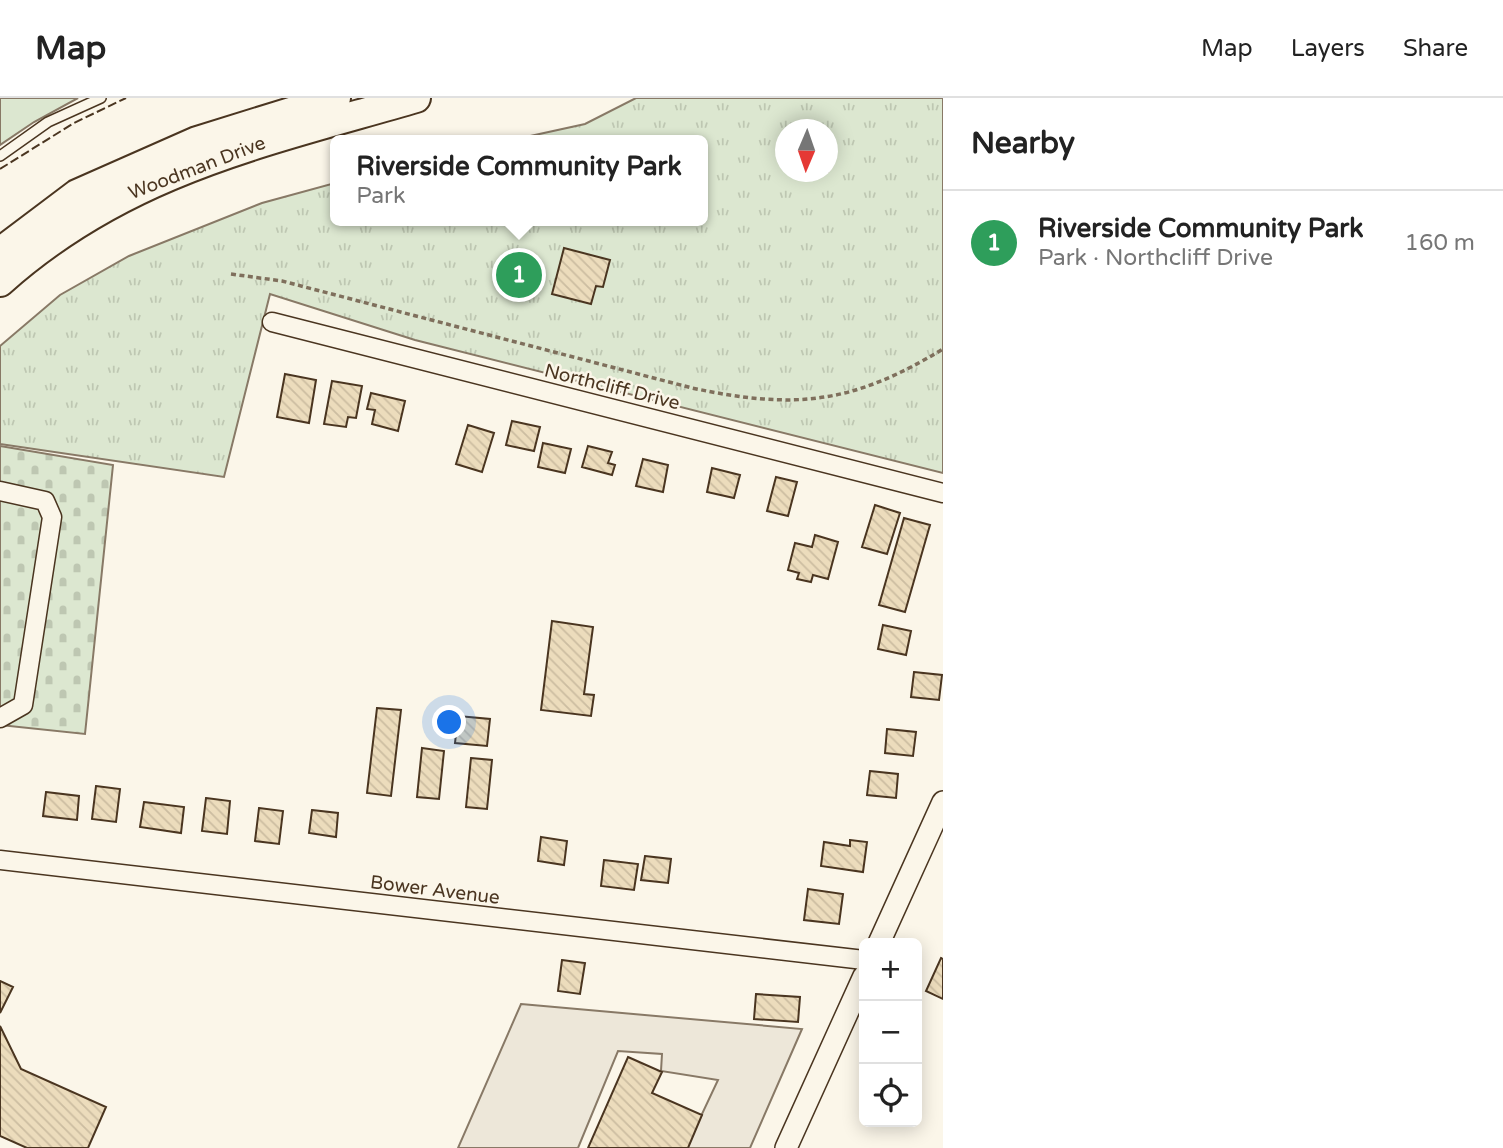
<!DOCTYPE html>
<meta charset="utf-8">
<style>
body{margin:0;font-family:"Varela Round",sans-serif;background:#f2f2f2;color:#222}
.controls{position:absolute;right:21px;bottom:21px;display:grid;overflow:hidden;border-radius:10px;box-shadow:0 4px 18px #0003}
.controls button{width:63px;height:63px;display:grid;place-items:center;padding:0;border:0;border-bottom:2px solid #e0e0e0;background:#fff;color:#222;font:35px sans-serif}
.compass{position:absolute;left:775px;top:21px;width:63px;height:63px;border-radius:50%;background:#fff;box-shadow:0 4px 18px #0003;rotate:182deg}
.you{position:absolute;left:450px;top:625px;width:24px;height:24px;margin:-18px;border:5px solid #fff;border-radius:50%;background:#1a73e8;box-shadow:0 0 0 10px #1a73e833}
.badge{display:grid;place-items:center;width:46px;height:46px;border-radius:50%;background:#db2777;color:#fff;font-size:23px;font-weight:700}
.pin{position:absolute;translate:-50% -50%;border:4px solid #fff;box-shadow:0 2px 7px #0006}
.popup{position:absolute;left:330px;top:37px;width:378px;height:91px;box-sizing:border-box;display:grid;place-content:center;border-radius:10px;background:#fff;filter:drop-shadow(0 2px 5px #0005);font-size:23px;white-space:nowrap;color:#767676}
.popup b{font-size:26px;color:#222}
.popup::after{content:'';position:absolute;left:50%;top:100%;margin-left:-14px;border:14px solid transparent;border-top-color:#fff}
.list{margin:0;padding:0;list-style:none}
h2{display:flex;justify-content:space-between;align-items:center;height:91px;margin:0;padding:0 28px;font-size:30px}
h2 small{font-size:23px;font-weight:400;color:#767676}
.list li{display:grid;grid-template-columns:46px 1fr auto;gap:21px;align-items:center;box-sizing:border-box;height:105px;padding:0 28px;border-top:2px solid #e0e0e0}
.list b{display:block;font-size:26px;white-space:nowrap}
.list p{margin:0;font-size:23px;white-space:nowrap;color:#767676}
.list em{font-size:23px;font-style:normal;color:#767676}
.icon{flex:none;width:38px;height:38px;fill:none;stroke:currentColor;stroke-width:2;stroke-linecap:round;stroke-linejoin:round}
.map{position:relative;flex:none;width:943px;height:1050px;overflow:hidden}
header{display:flex;align-items:center;gap:42px;box-sizing:border-box;height:98px;padding:0 35px;background:#fff;border-bottom:2px solid #e0e0e0}
header strong{font-size:33px}
nav{display:flex;gap:38px;margin-inline-start:auto;font-size:24px}
main{display:flex}
aside{flex:1;background:#fff}
.map>svg:first-child{display:block}
</style>
<header>
<strong>Map</strong>
<nav><a>Map</a><a>Layers</a><a>Share</a></nav>
</header>
<main>
<div class="map">
<svg width="943" height="1050" viewBox="0 0 943 1050">
<defs>
<pattern id="cemetery-stones" width="16" height="16" patternUnits="userSpaceOnUse" patternTransform="scale(1.75)"><rect width="16" height="16" fill="#dce7d0"/><path d="M2 7V4a2 2 0 0 1 4 0v3zM10 15v-3a2 2 0 0 1 4 0v3z" fill="#bec7b2"/></pattern>
<pattern id="park-tufts" width="24" height="20" patternUnits="userSpaceOnUse" patternTransform="scale(1.75)"><rect width="24" height="20" fill="#dce7d0"/><path d="M3 7l-1-3M5 7V3M7 7l1-3M15 17l-1-3M17 17v-4M19 17l1-3" fill="none" stroke="#bec7b2"/></pattern>
<pattern id="building-back-hatch" width="6" height="6" patternUnits="userSpaceOnUse" patternTransform="scale(1.75)"><rect width="6" height="6" fill="#ecdcbc"/><path d="M-1 5l2 2M0 0l6 6M5-1l2 2" fill="none" stroke="#ccbda1"/></pattern>
</defs>
<rect width="100%" height="100%" fill="#fbf6e9"/>
<path fill="#dce7d0" stroke="#887966" stroke-width="2" d="M0 0H78L34 24 0 47Z"/>
<path fill="url(#cemetery-stones)" stroke="#887966" stroke-width="2" d="M0 348 113 367 85 636 0 627Z"/>
<path fill="url(#park-tufts)" stroke="#887966" stroke-width="2" fill-rule="evenodd" d="M636 0H943V375L415 242 270 196 224 379 0 346V248L60 197 129 158 262 105 335 85V123H703V42H512L585 26ZM786 32H828V74H786Z"/>
<path fill="#ede7d9" stroke="#887966" stroke-width="2" d="M521 906 802 931 750 1050H686L718 982 661 973 662 956 618 953 578 1050H458Z"/>
<path fill="url(#building-back-hatch)" stroke="#4a3520" stroke-width="2" d="M564 150 610 162 603 189 596 188 591 206 552 196Z
M285 276 316 282 309 325 277 319Z
M332 283 362 288 356 320 348 319 346 329 324 326Z
M371 295 405 303 398 333 372 326 375 312 367 311Z
M512 323 540 329 534 353 506 347Z
M468 327 494 335 482 374 456 366Z
M543 345 571 351 565 375 538 369Z
M588 348 612 354 608 365 615 367 612 377 582 369Z
M643 361 668 367 663 394 636 388Z
M712 370 740 377 734 400 707 394Z
M776 379 797 384 788 418 767 413Z
M875 407 900 415 887 456 862 449Z
M904 420 930 427 905 514 879 507Z
M815 437 838 444 828 481 813 477 811 484 797 481 799 475 788 472 795 445 812 449Z
M552 523 593 529 584 596 594 597 591 618 541 612Z
M883 527 911 533 906 557 878 551Z
M914 574 942 577 939 602 911 599Z
M377 610 401 612 391 698 367 695Z
M458 618 490 621 487 648 455 645Z
M887 631 916 634 913 658 885 655Z
M422 650 444 653 439 701 417 699Z
M471 660 492 662 487 711 466 709Z
M870 673 898 676 896 700 867 697Z
M96 688 120 691 116 724 92 721Z
M46 694 79 698 77 722 43 718Z
M206 700 230 703 227 736 202 733Z
M144 704 184 709 181 735 140 729Z
M259 710 283 713 279 746 255 743Z
M312 712 338 715 336 739 309 735Z
M541 739 567 743 564 767 538 763Z
M850 742 867 744 863 774 821 768 824 744 850 748Z
M645 758 671 761 668 785 641 782Z
M604 762 638 766 634 792 601 788Z
M808 791 843 796 839 826 804 822Z
M941 860 943 861V901L926 893Z
M562 862 585 865 580 896 558 893Z
M0 883 13 889 0 915Z
M756 896 800 899 798 924 754 921Z
M0 928 21 971 106 1009 88 1050H27L0 1038Z
M628 959 662 974 652 995 702 1017 688 1050H588Z"/>
<g fill="none" stroke-linecap="round" stroke-linejoin="round">
<defs>
<path id="service" d="M0 58 48 24 101 0"/>
<path id="minor" d="M272 224 943 395
M0 393 45 403 52 419 23 607 0 620
M0 762 864 862"/>
<path id="tertiary" d="M879 845 943 704
M786 1050 864 878"/>
<path id="primary" d="M0 154 77 96 197 43 336 0
M0 184C124 73 262 45 416 0"/>
</defs>
<use href="#service" stroke="#4a3520" stroke-width="12"/>
<use href="#minor" stroke="#4a3520" stroke-width="21"/>
<use href="#tertiary" stroke="#4a3520" stroke-width="24"/>
<use href="#primary" stroke="#4a3520" stroke-width="32"/>
<path stroke="#7f6f5c" stroke-width="3.5" stroke-dasharray="5 3.5" stroke-linecap="butt" d="M231 176 282 183 692 290C796 312 852 306 943 251"/>
<use href="#service" stroke="#fbf6e9" stroke-width="9"/>
<use href="#minor" stroke="#fbf6e9" stroke-width="18"/>
<use href="#tertiary" stroke="#fbf6e9" stroke-width="21"/>
<use href="#primary" stroke="#fbf6e9" stroke-width="28"/>
<path stroke="#4a3520" stroke-width="2" stroke-dasharray="9 3.5" stroke-linecap="butt" d="M0 71 74 25 126 0"/>
</g>
<g text-anchor="middle" dominant-baseline="central" stroke-width="5" stroke-linejoin="round" paint-order="stroke">
<g font-size="19" fill="#4a3520" stroke="#fbf6e9">
<text transform="translate(197 70) rotate(-21)">Woodman Drive</text>
<text transform="translate(612 289) rotate(14)">Northcliff Drive</text>
<text transform="translate(435 792) rotate(7)">Bower Avenue</text>
</g>
</g>
</svg>
<div class="controls">
<button>+</button>
<button>−</button>
<button><svg class="icon" aria-label="locate" viewBox="0 0 24 24"><circle cx="12" cy="12" r="6"/><path d="M12 2v4M12 18v4M2 12h4M18 12h4"/></svg></button>
</div>
<svg class="compass" viewBox="-18 -18 36 36"><path d="M0-13l5 13h-10z" fill="#e53935"/><path d="M0 13l5-13h-10z" fill="#767676"/></svg>
<div class="you"></div>
<div class="pin badge" style="left:519px;top:177px;background:#2e9e5b">1</div>
<div class="popup"><b>Riverside Community Park</b>Park</div>
</div>
<aside>
<h2>Nearby<small></small></h2>
<ul class="list">
<li><span class="badge" style="background:#2e9e5b">1</span><div><b>Riverside Community Park</b><p>Park · Northcliff Drive</p></div><em>160 m</em></li>
</ul>
</aside>
</main>
